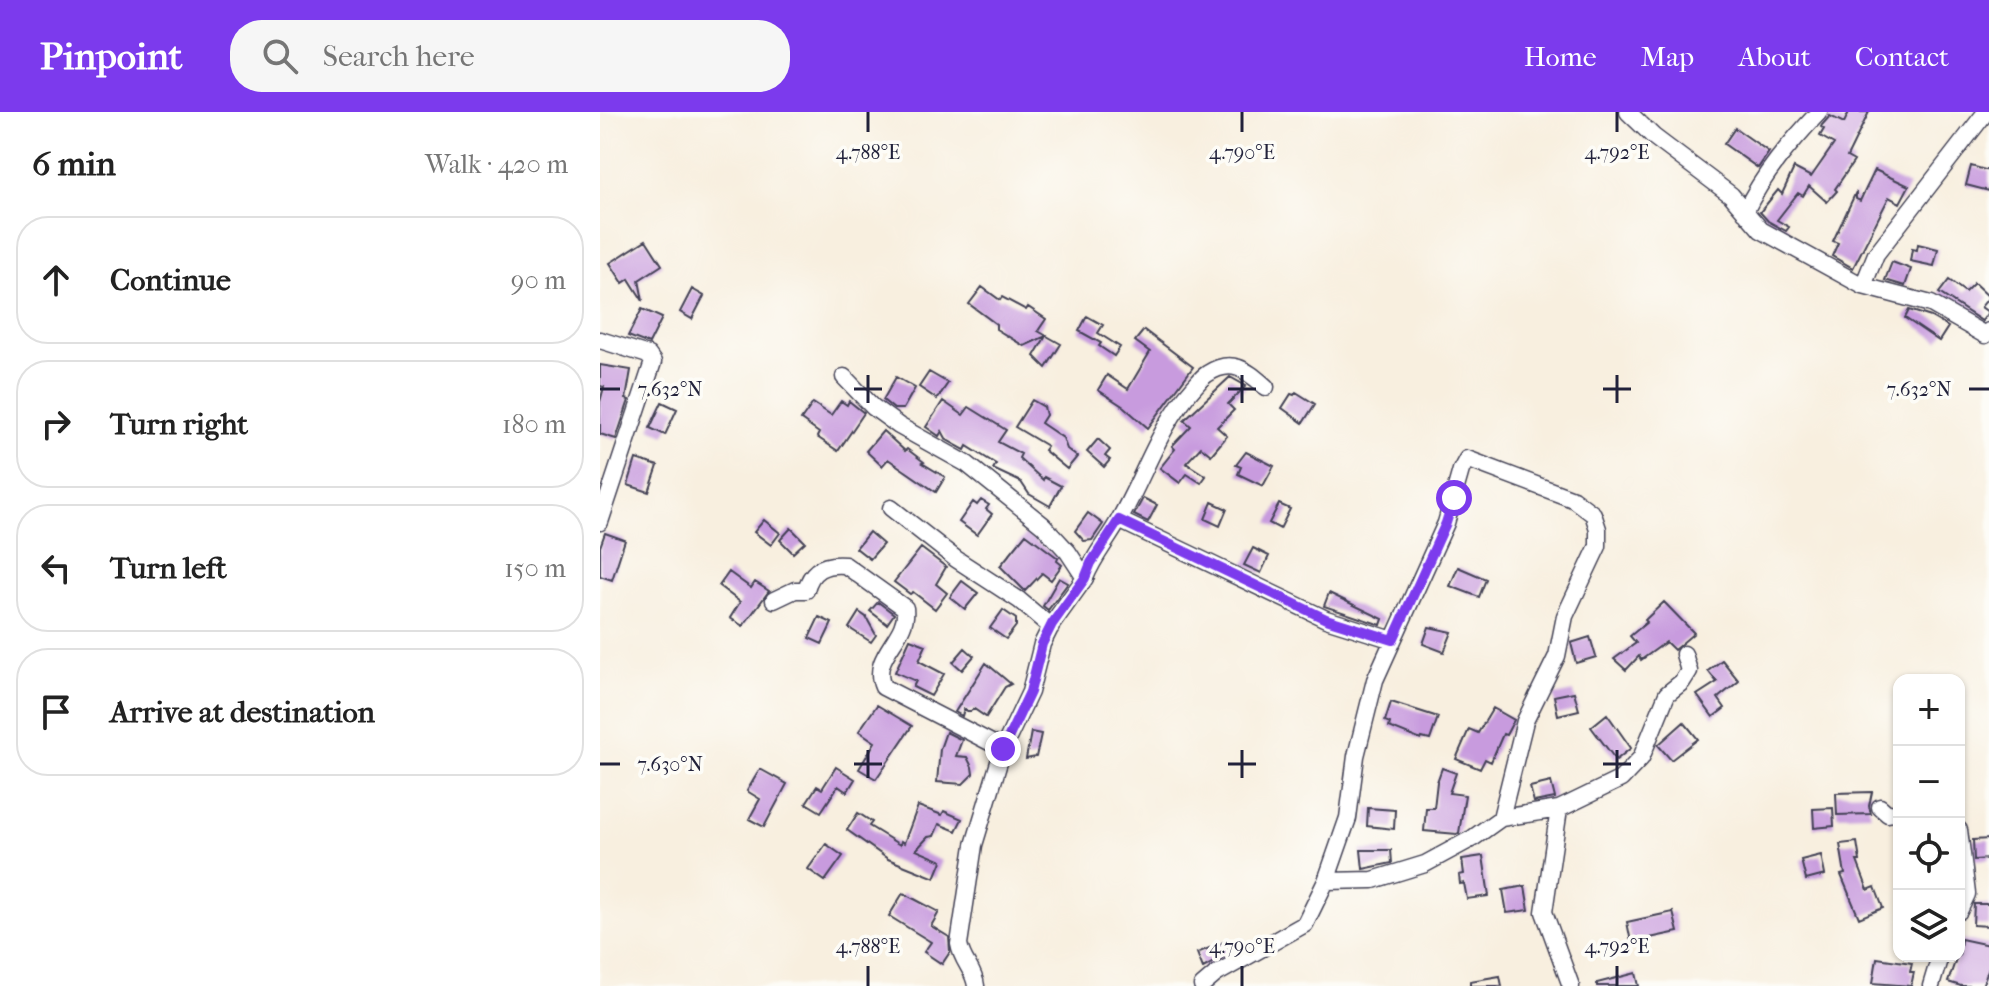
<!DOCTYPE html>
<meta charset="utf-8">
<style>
body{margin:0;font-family:"IM FELL French Canon",serif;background:#f6f6f6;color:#222}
.controls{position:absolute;right:24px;bottom:24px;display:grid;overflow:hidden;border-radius:16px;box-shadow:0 2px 6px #0004}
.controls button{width:72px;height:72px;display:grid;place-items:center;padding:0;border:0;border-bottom:2px solid #e0e0e0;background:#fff;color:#222;font:40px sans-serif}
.stop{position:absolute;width:24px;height:24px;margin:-18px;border:6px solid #7c3aed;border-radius:50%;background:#fff}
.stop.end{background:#7c3aed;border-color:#fff;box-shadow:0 2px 8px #0008}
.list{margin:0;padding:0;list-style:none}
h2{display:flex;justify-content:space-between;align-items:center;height:104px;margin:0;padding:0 32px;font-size:34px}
h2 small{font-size:26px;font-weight:400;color:#767676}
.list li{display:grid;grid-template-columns:52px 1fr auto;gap:24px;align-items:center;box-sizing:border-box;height:128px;margin:0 16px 16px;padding:0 16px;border:2px solid #e0e0e0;border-radius:32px}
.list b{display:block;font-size:30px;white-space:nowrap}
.list em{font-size:26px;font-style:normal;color:#767676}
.icon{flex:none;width:44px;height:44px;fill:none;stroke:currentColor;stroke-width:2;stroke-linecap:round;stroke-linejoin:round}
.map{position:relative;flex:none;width:1389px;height:874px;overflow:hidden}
header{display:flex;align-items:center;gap:48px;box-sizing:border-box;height:112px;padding:0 40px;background:#7c3aed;color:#fff}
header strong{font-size:38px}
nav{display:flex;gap:44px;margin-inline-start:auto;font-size:28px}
.search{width:560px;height:72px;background:#f6f6f6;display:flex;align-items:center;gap:20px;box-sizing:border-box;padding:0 28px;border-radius:32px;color:#767676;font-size:30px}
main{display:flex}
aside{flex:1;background:#fff}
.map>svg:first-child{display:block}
</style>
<header>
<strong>Pinpoint</strong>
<div class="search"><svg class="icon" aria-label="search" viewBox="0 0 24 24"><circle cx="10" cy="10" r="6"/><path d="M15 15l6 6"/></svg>Search here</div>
<nav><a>Home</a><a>Map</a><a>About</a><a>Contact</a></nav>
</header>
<main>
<aside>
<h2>6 min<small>Walk · 420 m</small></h2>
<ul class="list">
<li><svg class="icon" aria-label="ahead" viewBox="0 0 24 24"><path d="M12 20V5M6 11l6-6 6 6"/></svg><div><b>Continue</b></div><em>90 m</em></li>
<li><svg class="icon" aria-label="right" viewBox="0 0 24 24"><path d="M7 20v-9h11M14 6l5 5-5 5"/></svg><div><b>Turn right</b></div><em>180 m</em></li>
<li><svg class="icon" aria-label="left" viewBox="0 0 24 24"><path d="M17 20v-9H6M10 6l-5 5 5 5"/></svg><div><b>Turn left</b></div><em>150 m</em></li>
<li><svg class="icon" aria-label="arrive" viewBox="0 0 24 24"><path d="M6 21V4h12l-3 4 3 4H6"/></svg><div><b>Arrive at destination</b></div></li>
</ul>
</aside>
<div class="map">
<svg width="1389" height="874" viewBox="0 0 1389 874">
<rect width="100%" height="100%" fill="#fdfcf7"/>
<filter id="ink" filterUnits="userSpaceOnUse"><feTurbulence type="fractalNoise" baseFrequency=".0125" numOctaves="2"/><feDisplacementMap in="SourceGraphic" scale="16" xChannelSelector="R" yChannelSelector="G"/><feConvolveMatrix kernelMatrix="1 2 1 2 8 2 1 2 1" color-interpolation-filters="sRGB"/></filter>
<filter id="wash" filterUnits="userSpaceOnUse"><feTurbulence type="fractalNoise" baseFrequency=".006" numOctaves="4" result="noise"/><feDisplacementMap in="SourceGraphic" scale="32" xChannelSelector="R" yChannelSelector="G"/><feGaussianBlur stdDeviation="1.8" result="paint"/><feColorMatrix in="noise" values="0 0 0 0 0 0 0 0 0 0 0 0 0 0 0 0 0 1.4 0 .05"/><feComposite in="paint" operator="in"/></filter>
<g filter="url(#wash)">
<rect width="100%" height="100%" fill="#f8efdf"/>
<g id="blocks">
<path fill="#c89bde" d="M1249 0H1269L1247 45 1254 49 1235 77 1237 79 1227 90 1209 74 1203 84 1198 81 1177 108 1189 115 1186 119 1168 109 1160 100 1178 78 1182 82 1194 56 1211 65 1234 32 1220 24 1224 17 1221 15 1222 13 1230 4 1244 11Z
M1135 16 1169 40 1158 56 1124 32Z
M1371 54 1389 59V79L1366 73Z
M1275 58 1309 74 1300 91 1289 85 1253 156 1232 144 1238 131 1233 129 1256 80V87L1260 89Z
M46 128 62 153 39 168 43 189 29 167 23 171 10 151Z
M1318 132 1338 137 1334 154 1310 149 1312 137 1317 138Z
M1292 150 1311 157 1305 174 1285 168Z
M1349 168 1365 180 1374 171 1389 185 1381 195 1388 200 1382 209 1339 181Z
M382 175 400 188 402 185 426 198 428 195 446 207 438 219 461 232 446 256 434 244 446 224 424 234 396 217V212L369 192Z
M92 177 104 184 92 207 80 200Z
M42 197 62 206 49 232 28 224Z
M1309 198 1331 205 1348 215 1339 229 1305 206Z
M487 204 503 213 498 221 520 235 514 244 499 234 501 231 479 219Z
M544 218 593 255 548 316 524 295 498 278 507 263 528 277 550 240 535 229Z
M0 253 31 258 26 287 29 288 16 327 0 322V290L4 275 0 274Z
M329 260 348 271 337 287 319 275Z
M296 265 315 276 303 297H294L283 288Z
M630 265 646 274 628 292 634 298 617 315 627 324 611 343 601 335 586 351 606 364 601 371 587 362 580 371 560 356 575 337 572 334 591 314 584 308Z
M696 280 715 292 703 311 682 296 691 282 694 283Z
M432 288 444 295 446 303 441 311 463 326 467 337 477 345 467 357 444 338 447 334 415 315Z
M241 289 247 293 249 289 264 301 238 339 217 325 219 321 201 308 213 291 231 303Z
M343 289 363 303 369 295 406 318 398 330 421 342 419 346 443 368 444 365 461 374 450 394 429 382 421 370 393 357 396 352 367 334 365 338 347 328 342 319 339 324 326 315Z
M62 290 77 297 65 323 50 316Z
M283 319 305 339 307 337 324 350 322 351 345 365 336 380 288 347 282 354 266 339Z
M498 327 510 338 505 344 510 348 504 355 487 340Z
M646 340 674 354 663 374 638 362 641 355 636 353Z
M36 347 58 354 49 380 28 373Z
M543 386 557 393 548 410 534 403Z
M381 388 389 393 386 397 392 402 377 423 359 410 373 390 377 393Z
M612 390 627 397 620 414 605 407Z
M679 392 690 397 680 417 669 411Z
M488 401 503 412 492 428 484 429 475 419Z
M164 408 180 421 171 433 154 420Z
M191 416 205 430 193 441 180 428Z
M269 420 283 432 270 447 256 436Z
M5 421 25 428 12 468 0 464V435Z
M426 422 458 446 457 449 462 453 451 468 442 461 425 479 400 454Z
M321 436 346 455 336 472 347 481 335 497 313 480 310 482 294 470Z
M653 436 669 444 661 461 644 453Z
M858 455 886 467 879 485 850 474Z
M129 460 151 476 155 470 169 479 143 514 130 506 140 490 119 474Z
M459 466 468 471 448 498 443 494Z
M362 469 378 481 365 497 350 485Z
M729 481 783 507 781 513 724 494Z
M278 490 294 502 287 512 270 499Z
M1064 490 1094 521 1074 538 1066 530 1041 548 1039 544 1026 558 1014 547 1036 531 1030 524 1047 510 1045 508Z
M403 498 416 507V514L406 527 390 516Z
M259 500 266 505 276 523 271 530 249 516Z
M219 505 232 511 222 532 209 526Z
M829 515 852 520 844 540 823 532Z
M990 525 996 545 976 551 971 531Z
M310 527 326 533 319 549 344 562 331 584 313 575 316 569 295 560Z
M365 536 374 544 362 558 353 550Z
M1122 548 1139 569 1118 586 1125 596 1113 605 1097 583 1117 570 1108 559Z
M386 551 411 572 405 575 386 605 374 597 369 600 364 597 362 604 355 600Z
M974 580 979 598 958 603 954 584Z
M791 590 838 605 830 628 822 626 821 628 789 615 790 611 785 609Z
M277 593 312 614 276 667 259 657 275 630 259 619Z
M893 596 914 608 906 623 903 622 891 650 885 647 880 657 856 647 869 617 878 621Z
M1007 602 1031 636 1016 648 991 615Z
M1084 610 1098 627 1071 648 1058 633Z
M346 620 362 628 356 644 367 645 372 655 373 662 363 672 337 670 340 637Z
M431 620 441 622 436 645 426 647Z
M236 655 255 667 247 680 238 674 221 700 206 691 217 674 222 677Z
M842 656 856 661 849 681 865 683 859 721 857 722 824 719 826 696H834L837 670Z
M160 657 187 672 164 715 149 707 160 687 147 679Z
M951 670 955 686 934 690 930 675Z
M1272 680 1269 694 1271 702 1237 703 1236 681Z
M318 694 342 703 344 699 362 707 356 719 339 712 334 724 328 725 316 738 342 749 335 766 288 747 247 718 258 701 272 710 269 714 300 733 301 729 304 731Z
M768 696 795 698 794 717 767 714Z
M1233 696 1234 714 1214 716 1213 697Z
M1389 727V747L1374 748 1373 728Z
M1257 730 1260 749H1257L1268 778 1275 775 1283 796 1259 806 1241 763 1245 762 1240 732Z
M226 732 243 744 225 769 208 757Z
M761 738H791L792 751 763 757Z
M1221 743 1225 763 1206 768 1201 748Z
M883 744 889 784 867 787 864 771 860 772 859 763 864 762 862 747Z
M925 774 929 798 907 801 903 778Z
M303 781 339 800 331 814 349 825 350 840 342 852 324 840 331 830 289 804Z
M1374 792H1389V814L1373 813Z
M1073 800 1078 820 1031 830 1027 810Z
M1361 827 1389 833V855L1382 874H1361L1348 870 1357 844H1359Z
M624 830 629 842 603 856 597 841Z
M1277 846 1312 851 1310 860H1314L1311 874 1273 871Z
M1036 861 1039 874H997V871Z
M900 864 902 874H870V869Z"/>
</g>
</g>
<g filter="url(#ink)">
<use href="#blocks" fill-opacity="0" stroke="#424154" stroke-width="2"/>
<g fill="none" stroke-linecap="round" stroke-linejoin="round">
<defs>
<path id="minor" d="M1028 0 1054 25 1131 83 1161 118 1263 174
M1386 0 1276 142 1263 174 1331 192 1385 223 1389 219
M1145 100C1163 62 1190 31 1219 0
M0 228 48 243 53 250 0 410
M244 265 273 295 299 314 367 352 443 413 468 440 485 466 452 512 442 532 430 580 403 637 374 733 359 832C362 850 374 857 376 874
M291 396 356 447 419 488 451 515
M519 408 726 507 793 528
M485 466C493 445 508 428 519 408 545 363 559 314 594 275 598 271 602 265 607 262 633 245 647 259 666 275
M174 488 195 478H206C211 458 224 451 245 453L305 496C309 526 269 544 283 575L403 637
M1280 695 1288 702 1299 700
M959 697 1021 667 1041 646 1067 582 1082 570 1089 559 1084 542
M1359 718 1367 782 1359 799
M726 769 773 768 825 752 873 726 901 706 959 697 944 800 971 874
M602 874 616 862 705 812 726 769 748 706 756 644 775 568 846 411 861 358 867 347 973 387 993 402 998 417V434L965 504 957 544 925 609 901 706
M1331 874 1340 844"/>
</defs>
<use href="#minor" stroke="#424154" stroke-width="19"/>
<use href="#minor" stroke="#fff" stroke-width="16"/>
</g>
</g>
<g fill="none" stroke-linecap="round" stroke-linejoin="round" filter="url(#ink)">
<path stroke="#7c3aed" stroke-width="10" d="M403 637 430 580 442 532 452 512 485 466 491 451 519 408 726 507 793 528 846 411 854 386"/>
</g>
<path fill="none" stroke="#22223b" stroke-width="3" d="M268 0V20M642 0V20M1017 0V20M268 263V291M642 263V291M1017 263V291M0 277H20M254 277H282M628 277H656M1003 277H1031M1369 277H1389M268 638V666M642 638V666M1017 638V666M0 652H20M254 652H282M628 652H656M1003 652H1031M268 854V874M642 854V874M1017 854V874"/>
<g font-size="20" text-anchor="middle" fill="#22223b" stroke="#fdfcf7" stroke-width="7" stroke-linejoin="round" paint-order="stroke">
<text x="268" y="47">4.788°E</text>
<text x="642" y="47">4.790°E</text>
<text x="1017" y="47">4.792°E</text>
<text x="70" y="284">7.632°N</text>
<text x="1319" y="284">7.632°N</text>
<text x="70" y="659">7.630°N</text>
<text x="268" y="841">4.788°E</text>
<text x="642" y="841">4.790°E</text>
<text x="1017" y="841">4.792°E</text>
</g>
</svg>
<div class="controls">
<button>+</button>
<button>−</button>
<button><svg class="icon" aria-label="locate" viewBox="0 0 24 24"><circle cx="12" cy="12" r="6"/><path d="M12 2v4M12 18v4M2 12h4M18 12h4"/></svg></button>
<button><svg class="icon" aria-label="layers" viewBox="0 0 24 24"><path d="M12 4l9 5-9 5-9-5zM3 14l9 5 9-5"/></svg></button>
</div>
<div class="stop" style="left:854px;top:386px"></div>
<div class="stop end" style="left:403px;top:637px"></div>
</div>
</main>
